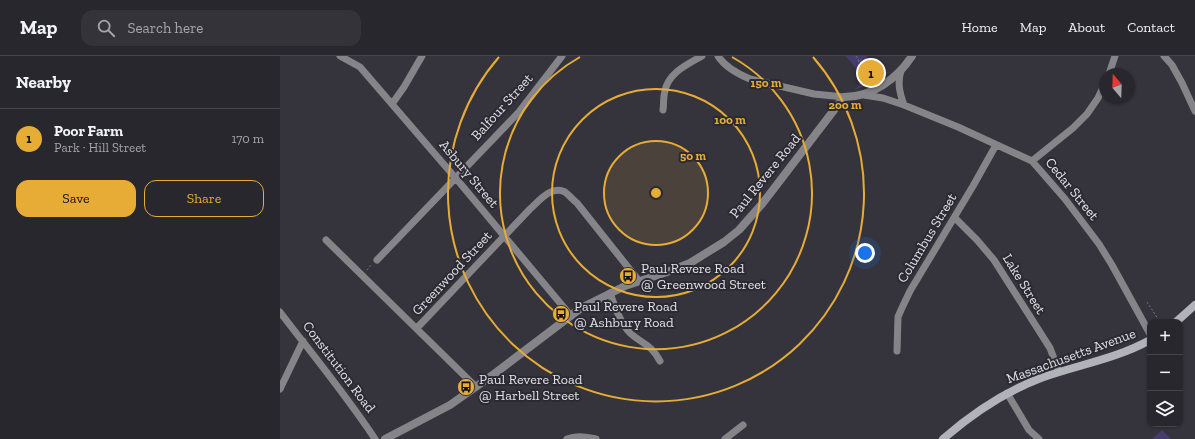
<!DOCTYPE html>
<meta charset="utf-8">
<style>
body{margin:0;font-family:"Zilla Slab",serif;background:#343339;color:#f1f3f6}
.controls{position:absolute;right:12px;bottom:12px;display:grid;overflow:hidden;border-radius:8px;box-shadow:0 1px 3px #0004}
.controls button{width:36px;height:36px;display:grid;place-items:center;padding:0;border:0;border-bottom:1px solid #444449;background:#28272d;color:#f1f3f6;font:20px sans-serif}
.compass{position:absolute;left:819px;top:12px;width:36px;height:36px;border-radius:50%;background:#28272d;box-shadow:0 1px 3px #0004;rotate:341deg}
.you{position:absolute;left:585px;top:197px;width:14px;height:14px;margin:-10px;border:3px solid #fff;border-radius:50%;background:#1a73e8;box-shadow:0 0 0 6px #1a73e833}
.badge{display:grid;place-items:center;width:26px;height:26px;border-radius:50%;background:#e6ac36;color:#111;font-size:13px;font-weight:700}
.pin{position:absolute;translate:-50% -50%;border:2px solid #fff;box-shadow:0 1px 4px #0006}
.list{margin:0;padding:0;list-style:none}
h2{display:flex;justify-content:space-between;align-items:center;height:52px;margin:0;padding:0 16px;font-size:17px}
h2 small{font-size:13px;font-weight:400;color:#a5a5aa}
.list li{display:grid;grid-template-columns:26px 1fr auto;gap:12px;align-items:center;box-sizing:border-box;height:60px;padding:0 16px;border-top:1px solid #444449}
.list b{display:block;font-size:15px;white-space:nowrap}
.list p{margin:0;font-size:13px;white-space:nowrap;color:#a5a5aa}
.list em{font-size:13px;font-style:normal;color:#a5a5aa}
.actions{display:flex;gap:8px;padding:12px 16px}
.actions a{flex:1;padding:9px 0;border:1px solid #e6ac36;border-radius:12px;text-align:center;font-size:14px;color:#e6ac36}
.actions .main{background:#e6ac36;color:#111}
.icon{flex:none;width:22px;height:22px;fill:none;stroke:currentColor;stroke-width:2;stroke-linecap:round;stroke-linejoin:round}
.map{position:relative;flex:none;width:915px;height:383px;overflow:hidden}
header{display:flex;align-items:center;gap:24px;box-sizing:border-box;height:56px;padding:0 20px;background:#28272d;border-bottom:1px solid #444449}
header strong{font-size:19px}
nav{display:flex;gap:22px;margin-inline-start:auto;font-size:14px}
.search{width:280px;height:36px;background:#343339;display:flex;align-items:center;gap:10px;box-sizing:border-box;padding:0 14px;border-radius:12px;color:#a5a5aa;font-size:15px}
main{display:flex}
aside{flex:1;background:#28272d}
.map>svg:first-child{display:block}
</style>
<header>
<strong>Map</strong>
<div class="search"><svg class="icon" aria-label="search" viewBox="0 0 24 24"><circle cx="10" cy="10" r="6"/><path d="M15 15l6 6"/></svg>Search here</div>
<nav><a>Home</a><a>Map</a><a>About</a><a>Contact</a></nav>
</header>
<main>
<aside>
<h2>Nearby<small></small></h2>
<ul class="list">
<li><span class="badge">1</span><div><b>Poor Farm</b><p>Park · Hill Street</p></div><em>170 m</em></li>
</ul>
<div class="actions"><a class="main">Save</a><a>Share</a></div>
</aside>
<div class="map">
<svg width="915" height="383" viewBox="0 0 915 383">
<defs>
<pattern id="park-tufts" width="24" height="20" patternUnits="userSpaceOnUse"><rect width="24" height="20" fill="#463d6e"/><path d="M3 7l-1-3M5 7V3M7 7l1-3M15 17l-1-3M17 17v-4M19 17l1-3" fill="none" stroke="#605983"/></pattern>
</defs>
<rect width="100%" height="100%" fill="#35343c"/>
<path fill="#463d6e" d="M882 374 891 383H872Z"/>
<path fill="url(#park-tufts)" d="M566 0H586L597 15 605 17 610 16 590 28 574 34C589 24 574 10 566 0Z"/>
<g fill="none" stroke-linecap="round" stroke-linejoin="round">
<path stroke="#77767d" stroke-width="1" stroke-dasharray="2 2" stroke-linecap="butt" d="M576 0 585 13 591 27
M87 214 91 209
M867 246 880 266"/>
<path stroke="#858589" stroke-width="7" d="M60 0 80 11 179 126 291 260
M438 0C445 11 458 18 470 23L534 38 564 41
M884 0 892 9 902 27 915 55
M621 15C617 27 620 38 624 49
M829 18 835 0
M584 39 603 42 624 49 678 71 752 105 785 143 819 188 832 209 870 278
M112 48 124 31 142 0
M383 54C384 48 383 41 385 35 388 17 408 8 422 0
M752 105 793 72 807 58 818 42 825 27
M675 162 697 184 714 204 770 292 779 316
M46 184 196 331
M97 204 239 56 282 0
M330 237C335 251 340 266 350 277 362 288 371 288 380 305
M0 256C32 298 66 339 95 383
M137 272 250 153C259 145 271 129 285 136 289 139 293 144 297 147L359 225
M617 295 618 261 621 254 630 235 693 130 716 89
M0 333 23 285
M727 337 749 374 759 383
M287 383C297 379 305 381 316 383
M445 383 463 369"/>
<path stroke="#858589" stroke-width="8" d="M105 383 170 349 214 318 301 252 345 230 390 215 410 207 444 186 459 174 482 148 564 41C592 41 617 23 632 0"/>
<path stroke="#b2b2b9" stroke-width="8" d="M896 266 915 249
M663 383C693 357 724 336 761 322 797 309 836 303 870 284"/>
</g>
<circle cx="376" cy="137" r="52" fill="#e6ac36" fill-opacity=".12"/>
<g fill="none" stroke="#e6ac36" stroke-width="2">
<circle cx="376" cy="137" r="52"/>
<circle cx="376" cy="137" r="104"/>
<path d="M452 1A156 156 0 1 1 300 1"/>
<path d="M533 1A208 208 0 1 1 219 1"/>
</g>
<defs>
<symbol id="bus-disc" viewBox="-11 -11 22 22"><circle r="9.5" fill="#e6ac36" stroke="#2b2a32"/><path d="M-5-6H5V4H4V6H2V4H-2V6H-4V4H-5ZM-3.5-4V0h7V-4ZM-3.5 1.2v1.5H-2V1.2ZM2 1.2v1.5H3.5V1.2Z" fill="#111"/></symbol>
</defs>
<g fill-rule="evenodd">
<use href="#bus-disc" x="338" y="210" width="20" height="20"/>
<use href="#bus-disc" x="271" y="248" width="20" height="20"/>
<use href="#bus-disc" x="176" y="321" width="20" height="20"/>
</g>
<g text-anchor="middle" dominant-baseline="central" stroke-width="4" stroke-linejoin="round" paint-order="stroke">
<g font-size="14" fill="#e0e0e5" stroke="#2b2a32">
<text transform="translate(222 51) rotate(-48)">Balfour Street</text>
<text transform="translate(189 118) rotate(50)">Asbury Street</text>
<text transform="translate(485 120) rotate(-51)">Paul Revere Road</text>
<text transform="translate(792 133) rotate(51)">Cedar Street</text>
<text transform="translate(647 182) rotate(-59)">Columbus Street</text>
<text transform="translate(172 217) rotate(-47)">Greenwood Street</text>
<text transform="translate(744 228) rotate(58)">Lake Street</text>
<text transform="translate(791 300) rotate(-20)">Massachusetts Avenue</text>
<text transform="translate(59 311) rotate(53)">Constitution Road</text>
</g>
<g font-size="14" fill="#e0e0e5" stroke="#2b2a32" text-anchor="start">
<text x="361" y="212">Paul Revere Road<tspan x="361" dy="16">@ Greenwood Street</tspan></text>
<text x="294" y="250">Paul Revere Road<tspan x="294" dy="16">@ Ashbury Road</tspan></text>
<text x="199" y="323">Paul Revere Road<tspan x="199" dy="16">@ Harbell Street</tspan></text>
</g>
</g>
<circle cx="376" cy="137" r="6" fill="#e6ac36" stroke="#2b2a32" stroke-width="2"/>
<g font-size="12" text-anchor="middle" font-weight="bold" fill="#e6ac36" stroke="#2b2a32" stroke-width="4" stroke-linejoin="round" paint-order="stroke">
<text x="486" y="31">150 m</text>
<text x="565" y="53">200 m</text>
<text x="450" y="68">100 m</text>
<text x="413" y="104">50 m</text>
</g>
</svg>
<div class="controls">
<button>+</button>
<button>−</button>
<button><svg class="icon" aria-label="layers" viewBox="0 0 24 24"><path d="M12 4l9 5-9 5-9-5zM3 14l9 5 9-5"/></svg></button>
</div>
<svg class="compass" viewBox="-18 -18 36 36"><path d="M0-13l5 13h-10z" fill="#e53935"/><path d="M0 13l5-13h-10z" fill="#a5a5aa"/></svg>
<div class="you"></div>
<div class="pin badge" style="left:591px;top:17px">1</div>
</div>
</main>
